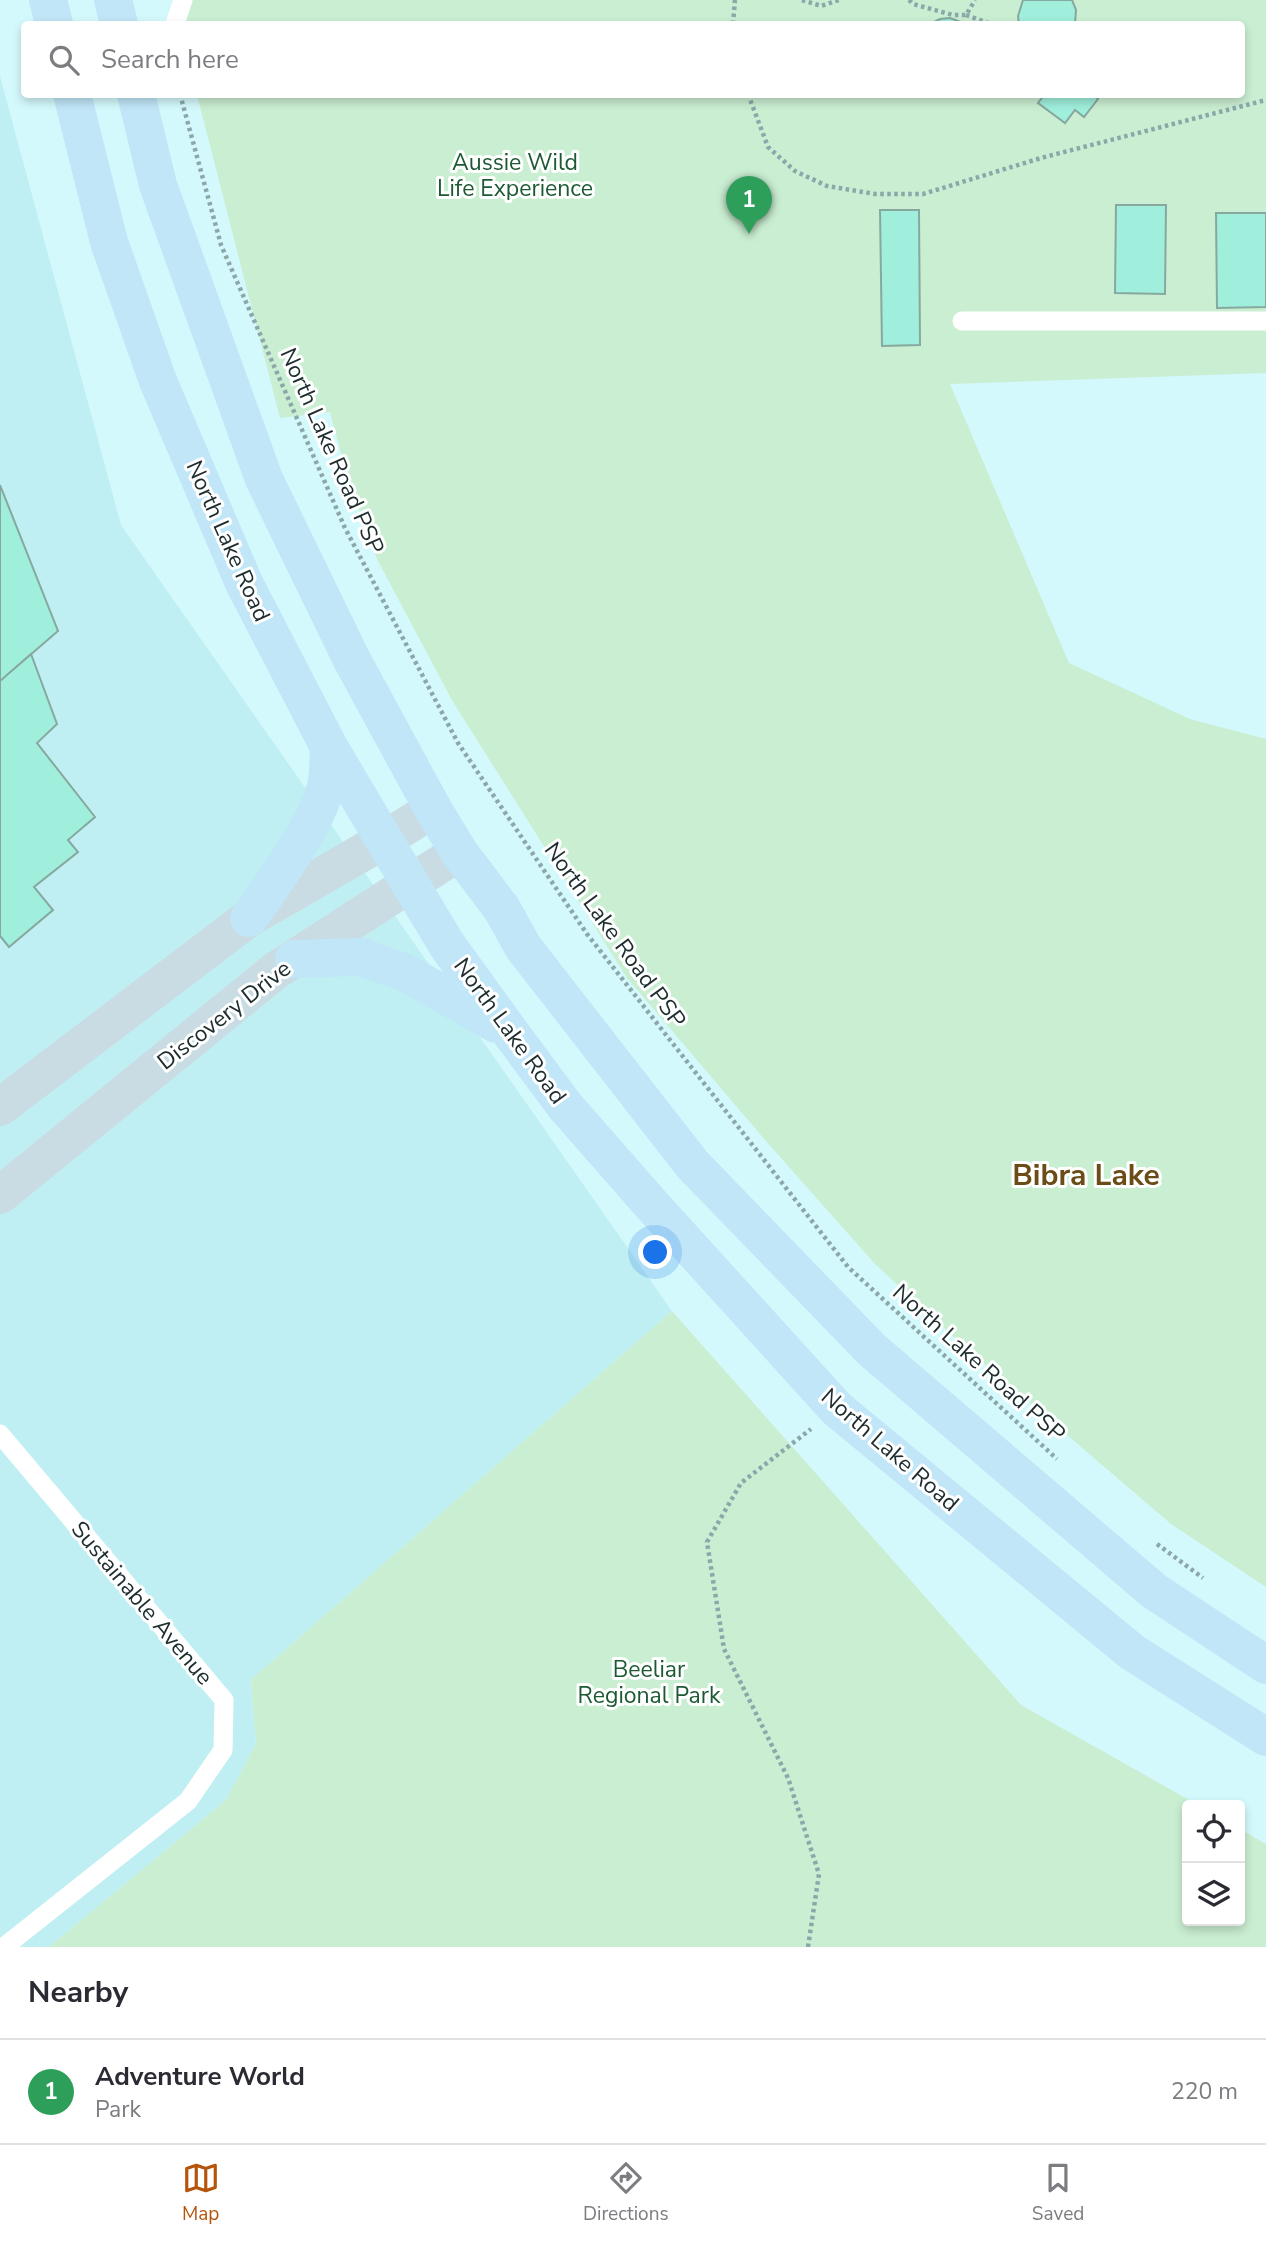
<!DOCTYPE html>
<style>
body{margin:0;font-family:"Nunito Sans",sans-serif;background:#f7f7f7;color:#2b2b33}
.controls{position:absolute;right:21px;bottom:21px;display:grid;overflow:hidden;border-radius:7px;box-shadow:0 4px 10px #0003}
.controls button{width:63px;height:63px;display:grid;place-items:center;padding:0;border:0;border-bottom:2px solid #e1e1e2;background:#fff;color:#2b2b33;font:35px sans-serif}
.you{position:absolute;left:656px;top:1253px;width:24px;height:24px;margin:-18px;border:5px solid #fff;border-radius:50%;background:#1a73e8;box-shadow:0 0 0 10px #1a73e833}
.badge{display:grid;place-items:center;width:46px;height:46px;border-radius:50%;background:#b45309;color:#fff;font-size:23px;font-weight:700}
.pin{position:absolute;translate:-50% -58px;filter:drop-shadow(0 2px 4px #0008)}
.pin::after{content:'';position:absolute;top:37px;width:24px;height:21px;background:inherit;clip-path:polygon(0 0,100% 0,50% 100%)}
.list{margin:0;padding:0;list-style:none}
h2{display:flex;justify-content:space-between;align-items:center;height:91px;margin:0;padding:0 28px;font-size:30px}
h2 small{font-size:23px;font-weight:400;color:#7c7c81}
.list li{display:grid;grid-template-columns:46px 1fr auto;gap:21px;align-items:center;box-sizing:border-box;height:105px;padding:0 28px;border-top:2px solid #e1e1e2}
.list b{display:block;font-size:26px;white-space:nowrap}
.list p{margin:0;font-size:23px;white-space:nowrap;color:#7c7c81}
.list em{font-size:23px;font-style:normal;color:#7c7c81}
.icon{flex:none;width:38px;height:38px;fill:none;stroke:currentColor;stroke-width:2;stroke-linecap:round;stroke-linejoin:round}
.map{position:relative;flex:none;width:1266px;height:1947px;overflow:hidden}
.search{position:absolute;background:#fff;box-shadow:0 4px 10px #0003;left:21px;right:21px;top:21px;height:77px;display:flex;align-items:center;gap:18px;box-sizing:border-box;padding:0 24px;border-radius:7px;color:#7c7c81;font-size:26px}
.sheet{height:196px;background:#fff}
nav{display:flex;justify-content:space-around;align-items:center;box-sizing:border-box;height:98px;border-top:2px solid #e1e1e2;background:#fff;font-size:19px;color:#7c7c81}
nav a{display:grid;justify-items:center;gap:4px}
nav .on{color:#b45309}
.map>svg:first-child{display:block}
</style>
<div class="map">
<svg width="1266" height="1947" viewBox="0 0 1266 1947">
<rect width="100%" height="100%" fill="#d4f9fc"/>
<path fill="#c0eff3" d="M0 76 121 525 672 1311 251 1680 256 1744 226 1800 49 1947H0Z"/>
<path fill="#caeed2" d="M173 0H1266V373L950 384 1069 663 1190 719 1266 739V1587L1171 1524 968 1350 875 1264 765 1140 627 978 453 702 377 559 348 480 330 412 280 418 197 95 1242 94V24H180Z
M672 1311 1021 1705 1198 1805H1187V1921H1240V1829L1266 1844V1947H49L226 1800 256 1744 251 1680Z"/>
<path fill="#9fefdc" stroke="#86a89f" stroke-width="2" d="M1023 0H1072L1076 10 1075 24H1019L1018 16Z
M950 18 966 24H930L940 19Z
M1045 94H1092L1098 99 1084 117 1075 110 1065 123 1038 103Z
M1116 205H1166L1165 294 1115 293Z
M880 210H919L920 345 882 346Z
M1216 213H1266V307L1217 308Z
M0 485 58 631 0 681Z
M31 654 57 724 37 743 95 817 68 840 78 852 34 887 53 910 9 947 0 936V681Z"/>
<g fill="none" stroke-linecap="round" stroke-linejoin="round">
<path stroke="#8ba7a9" stroke-width="4.5" stroke-dasharray="3.5 3.5" stroke-linecap="butt" d="M802 0 821 6 839 0
M909 0 913 4 953 15H966L975 0
M966 15 991 24
M733 24 735 0
M180 94 221 245 345 528 458 743 587 934 848 1267 1057 1459
M748 94 768 147 795 171 827 186 875 194H923L1041 158 1266 100
M1157 1544 1203 1578
M808 1947 819 1874 788 1778 724 1649 707 1542 741 1483 811 1429"/>
<path stroke="#fff" stroke-width="19" d="M175 24 183 0
M962 321H1266
M0 1434 224 1700 223 1750 188 1801 4 1947"/>
<path stroke="#c9dce4" stroke-width="38" d="M0 1107 249 918 384 840 433 809
M0 1195 275 971 459 852"/>
<path stroke="#c0e6f8" stroke-width="38" d="M48 0 54 24
M113 0 119 24
M72 94 109 242 158 381 244 583 329 747 384 840 447 945 510 1032 565 1106 650 1203 837 1409 1132 1652 1266 1737
M136 94 158 185 264 479 352 660 433 809 459 852 502 909 523 947 692 1164 872 1350 1154 1591 1266 1665
M249 918C273 884 316 826 326 786 329 774 328 760 329 747
M294 959 361 957 404 972 496 1024"/>
</g>
<g text-anchor="middle" dominant-baseline="central" stroke-width="6" stroke-linejoin="round" paint-order="stroke">
<g font-size="23" fill="#1d5a33" stroke="#fff">
<text x="515" y="162">Aussie Wild<tspan x="515" dy="26">Life Experience</tspan></text>
<text x="649" y="1669">Beeliar<tspan x="649" dy="26">Regional Park</tspan></text>
</g>
<g font-size="23" fill="#1d2c2d" stroke="#fff">
<text transform="translate(332 451) rotate(66)">North Lake Road PSP</text>
<text transform="translate(228 541) rotate(66)">North Lake Road</text>
<text transform="translate(615 935) rotate(54)">North Lake Road PSP</text>
<text transform="translate(224 1015) rotate(-38)">Discovery Drive</text>
<text transform="translate(510 1031) rotate(54)">North Lake Road</text>
<text transform="translate(979 1363) rotate(42)">North Lake Road PSP</text>
<text transform="translate(890 1450) rotate(41)">North Lake Road</text>
<text transform="translate(142 1603) rotate(50)">Sustainable Avenue</text>
</g>
<g font-size="30" font-weight="bold" fill="#6b4b16" stroke="#fff">
<text x="1086" y="1175">Bibra Lake</text>
</g>
</g>
</svg>
<div class="controls">
<button><svg class="icon" aria-label="locate" viewBox="0 0 24 24"><circle cx="12" cy="12" r="6"/><path d="M12 2v4M12 18v4M2 12h4M18 12h4"/></svg></button>
<button><svg class="icon" aria-label="layers" viewBox="0 0 24 24"><path d="M12 4l9 5-9 5-9-5zM3 14l9 5 9-5"/></svg></button>
</div>
<div class="you"></div>
<div class="pin badge" style="left:749px;top:234px;background:#2e9e5b">1</div>
<div class="search"><svg class="icon" aria-label="search" viewBox="0 0 24 24"><circle cx="10" cy="10" r="6"/><path d="M15 15l6 6"/></svg>Search here</div>
</div>
<section class="sheet">
<h2>Nearby<small></small></h2>
<ul class="list">
<li><span class="badge" style="background:#2e9e5b">1</span><div><b>Adventure World</b><p>Park</p></div><em>220 m</em></li>
</ul>
</section>
<nav>
<a class="on"><svg class="icon" aria-label="map" viewBox="0 0 24 24"><path d="M3 6l6-2 6 2 6-2v14l-6 2-6-2-6 2zM9 4v14M15 6v14"/></svg>Map</a>
<a><svg class="icon" aria-label="directions" viewBox="0 0 24 24"><path d="M12 3l9 9-9 9-9-9zM9 14v-3h6M13 9l2 2-2 2"/></svg>Directions</a>
<a><svg class="icon" aria-label="saved" viewBox="0 0 24 24"><path d="M7 4h10v16l-5-4-5 4z"/></svg>Saved</a>
</nav>
